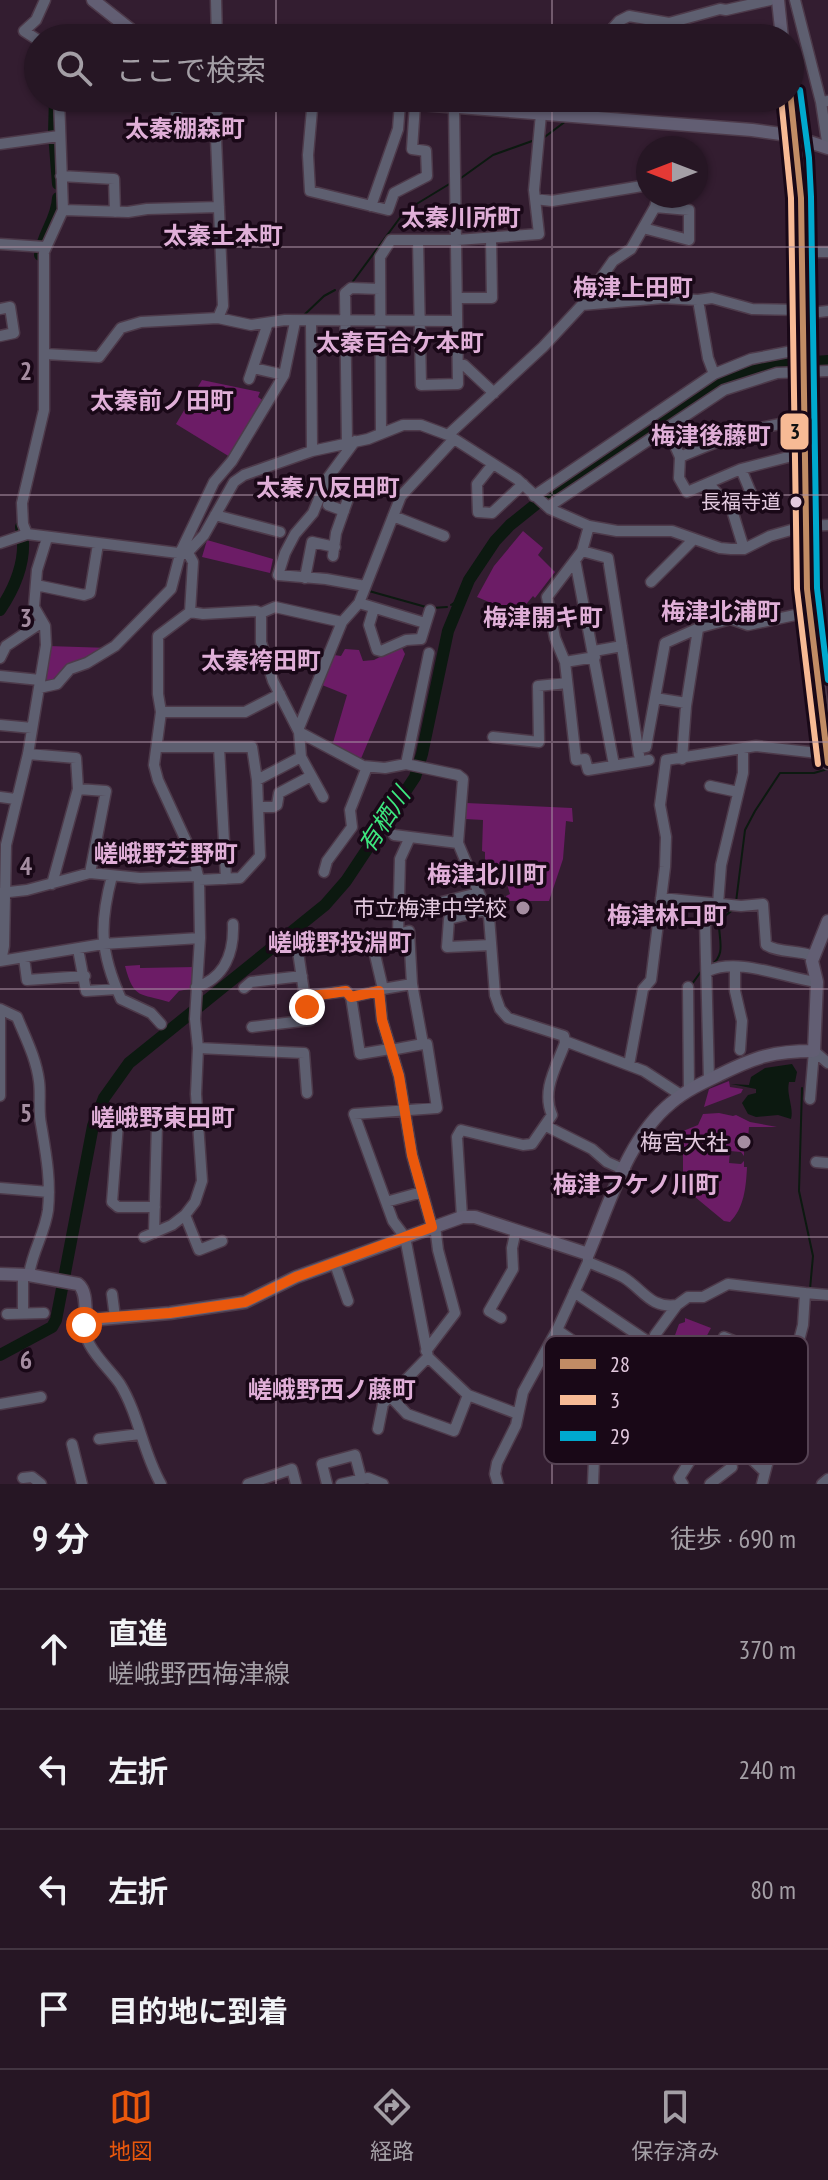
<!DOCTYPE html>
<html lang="ja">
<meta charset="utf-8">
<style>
body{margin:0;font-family:"PT Sans Narrow","Noto Sans JP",sans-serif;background:#322331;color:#f1f3f6}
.compass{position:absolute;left:636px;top:136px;width:72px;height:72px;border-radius:50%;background:#261624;box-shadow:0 2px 6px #0004;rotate:270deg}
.stop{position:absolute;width:24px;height:24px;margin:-18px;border:6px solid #ea580c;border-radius:50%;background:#fff}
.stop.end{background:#ea580c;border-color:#fff;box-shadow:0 2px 8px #0008}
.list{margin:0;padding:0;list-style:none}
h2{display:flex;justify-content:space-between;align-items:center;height:104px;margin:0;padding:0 32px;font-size:34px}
h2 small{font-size:26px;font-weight:400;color:#a49fa6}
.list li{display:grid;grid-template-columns:52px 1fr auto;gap:24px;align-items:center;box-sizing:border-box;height:120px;padding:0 32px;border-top:2px solid #423541}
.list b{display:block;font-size:30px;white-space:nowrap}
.list p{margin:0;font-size:26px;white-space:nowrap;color:#a49fa6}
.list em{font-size:26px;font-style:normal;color:#a49fa6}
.icon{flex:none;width:44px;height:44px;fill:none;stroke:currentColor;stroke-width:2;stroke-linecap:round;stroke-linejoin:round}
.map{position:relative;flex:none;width:828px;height:1484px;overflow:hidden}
.search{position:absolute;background:#261624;box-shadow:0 2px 6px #0004;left:24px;right:24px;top:24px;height:88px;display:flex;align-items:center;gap:20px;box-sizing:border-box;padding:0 28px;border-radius:44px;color:#a49fa6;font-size:30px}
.sheet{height:584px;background:#261624}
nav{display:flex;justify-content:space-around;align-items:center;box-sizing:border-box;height:112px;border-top:2px solid #423541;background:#261624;font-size:22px;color:#a49fa6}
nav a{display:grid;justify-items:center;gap:4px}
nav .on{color:#ea580c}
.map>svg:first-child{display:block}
</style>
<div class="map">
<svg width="828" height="1484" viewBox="0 0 828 1484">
<rect width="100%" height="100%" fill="#331d30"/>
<path fill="#6c1c66" d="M202 380 260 392 258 397 264 401 230 457 176 424Z
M523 531 543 548 538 555 555 572 535 598 533 596 523 608 513 611 514 621 499 619 503 608 477 597 494 566Z
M207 540 273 559 270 573 202 557Z
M48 646 110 648 60 679 41 687Z
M401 646 405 654 360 761 332 746 347 695 322 685 334 655 341 656 345 649 359 650 363 661 374 660Z
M466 803 572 808 573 822 566 821 563 859 549 901H507L506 896 510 894 501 865 485 868V852L482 851 483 820 465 819Z
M140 965V968L195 967 194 988 179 991 169 1002C140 993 134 1000 125 966Z
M729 1081 730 1087 743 1089 741 1093 704 1107 709 1089Z
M719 1113 733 1116 736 1115 750 1122 777 1127H749L747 1150H744V1156L741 1152 730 1151 729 1163 741 1164 744 1161V1167H747C746 1188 744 1208 730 1222L724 1221 683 1187V1131L698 1125 703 1114Z
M685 1318 711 1328 696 1356H671L670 1349 679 1324 685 1322Z"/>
<path fill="#0c1910" d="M792 1064 797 1072 795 1082H789C786 1095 794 1107 791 1119L778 1115 756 1117 748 1114 742 1103 748 1095 756 1093V1089L731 1084 749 1085 751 1077 765 1068Z"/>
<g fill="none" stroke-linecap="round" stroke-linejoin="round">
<path stroke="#0c1910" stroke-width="2" d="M542 139 566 121
M461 178 493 155 535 140
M351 284 405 211 451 183
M302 317 324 296 335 290
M250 441 282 388
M369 591 426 607
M451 605 461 598
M432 608 447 607
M736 902 745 830 755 811 780 773H814L828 769
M711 965C727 955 718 937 719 921L735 908
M692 984 702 970
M802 1088 799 1191 813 1256 810 1289"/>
<path stroke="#0c1910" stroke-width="12" d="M55 98 54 133 58 184
M40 255C42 234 57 220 58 198
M0 610C16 586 28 556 21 527
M0 1355 52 1327 56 1320 93 1126 104 1098 129 1063 325 905 346 881 415 777 422 754 448 631 469 580 495 541 510 525 545 497 708 386 741 372 763 366 828 361"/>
<defs>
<path id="minor" d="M216 0 217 38
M795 0 821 102 828 101
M105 38 124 25
M604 38 619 21 629 16 669 23 720 9 726 10 770 0
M38 40 24 31 36 20 45 0
M175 98 177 127
M217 98 216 138 223 306 218 318
M313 98 308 155 310 191 388 210 394 193 427 176 426 151 412 149 415 104
M821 102 828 148
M565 115 572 98
M0 144 59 136
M61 176 114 179 115 212
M535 199 552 201 648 185
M371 206 398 129 400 103
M63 210 128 212 147 209 219 207
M643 228 689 240V210L655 207
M418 240 421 385 458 384 454 106
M0 244 45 247
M803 252H828
M457 298H492L491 238
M698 300 708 358 714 374
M582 305 663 298 698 300 712 298 752 309 803 310
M0 309 10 307 14 333 0 336
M803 314 828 311
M311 322 312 451
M45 354 99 357 121 328 141 322 218 318 251 325 285 320 457 321
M458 364 464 365 494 393
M253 368 284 375
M249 379 268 323
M804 421C760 424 720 440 680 457L679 478 687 492 741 469 796 455 805 456
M381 432 380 257 391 240H457L539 234 534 190 541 114
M660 432 672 439 680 457
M448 435 543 347 582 305 613 261 631 249 655 207 658 196
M355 441 327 479 313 513 295 534 285 553 278 575 326 579 365 586
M347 443 345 293 351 288 380 289
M493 464 477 484 478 512 492 513 523 484
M709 484 732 510 744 549
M534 496 714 374 751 359 803 349
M328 505 344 511
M548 507 724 390 777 373 828 371
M732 510 751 493 741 469
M215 515 280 532
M393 516 444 536
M589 526 582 551 547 597 555 638 565 662 576 760 585 759 588 770 649 760
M27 534 23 524 22 503 44 410V252L63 210 59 98
M0 543 27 534 186 554 204 535 234 482 244 475 312 451 368 439 403 425H421L448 435 517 479 550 509 589 526 617 531H672L720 548 731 549H744L770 536 805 526 828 525
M582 551 608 558 639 755
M333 556 336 533 348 499
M575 560 614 765
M305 578 312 542 335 547
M651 582 694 539
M36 585 84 595 90 593 98 544
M359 603 425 623
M374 608 369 625 377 650 381 651 406 640 421 639 430 610
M190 612 203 614 256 611 261 613V642L273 681 299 732 301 757 323 797
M261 613 275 607 342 622
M594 651 622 646
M0 658 6 646 42 622
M565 662 595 657
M0 676 40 680
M39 688 57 684 70 669 87 663 115 646 171 589 181 551 214 482 232 461 284 375 295 322
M655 698 686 703
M161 712H245L280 694
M0 725 32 728
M298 730 342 622 359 603 401 496 454 439
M299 732 363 766 385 768 406 764 458 775 463 779 458 843 489 917 495 995 500 1009 508 1018 564 1036 565 1043C557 1066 541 1090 552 1115L532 1144 523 1145 461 1130 457 1137 462 1217
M493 737 539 742 538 686 567 683
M157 747H252L257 780 260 856 240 878 199 880
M219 747 226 879
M638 749 646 747 665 643 701 627 731 619 748 625 809 612
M28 754 76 758 78 789 52 884
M682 759 686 706 698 629
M406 764 429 653
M257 780 301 757
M710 786 738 792
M78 789 106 791 90 873
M0 797 15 799
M258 807H273L277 805 279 793 311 776
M394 835 458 843
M324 872 327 861 352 827 350 810 367 767
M112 876C99 925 100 952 121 999L151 1013 161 1024
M0 893 27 890 90 873 140 878 197 876
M661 898 741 906 763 904 766 945C779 953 798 950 813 956
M718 904 721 865 743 773V748
M486 910 449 919 447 947 491 945
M398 913 478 893
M398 935 400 859 410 837
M297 945 304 992 309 996 346 991 351 997 360 1054 390 1049
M78 949 86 991 117 989
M24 958 27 980 85 976
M0 961 103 944 200 938
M1 961 4 946 6 845 28 754 46 645 45 626 34 607 37 570 47 538
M735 968V991L742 1021 740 1050
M708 971C739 957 784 978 817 982
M412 984 383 989 372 942 409 931 412 984 423 1044H427L437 1108 354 1114 393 1221 405 1237 428 1357 468 1395 518 1414
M196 987C225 978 234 952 233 924
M688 987 689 1090
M244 988 251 982 302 976
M383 989 379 991 382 1020 399 1076 412 1155 432 1227
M351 997 379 991
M0 1009 17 1017C26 1039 36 1058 39 1081 41 1095 38 1110 41 1124 46 1154 51 1180 48 1210 45 1233 32 1252 29 1275
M0 1016V1096
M252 1027 310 1020 307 1007 312 996
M565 1041 644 1071 681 1095
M198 1048 304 1053 307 1093
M391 1050 423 1044
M814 1051 828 1063
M629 1065 643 989 651 980 665 867 666 837 660 805 666 760 756 746 827 754
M709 1080 705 921 711 903
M810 1099 814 1051
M546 1126 592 1149 607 1162 625 1170
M816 1162 828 1163
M0 1188 49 1192
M386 1202 422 1192
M185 1215 199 1250 222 1241
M154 1233 157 1123 152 1120 123 1118 118 1124 112 1202 118 1207H155
M144 1237 172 1225 185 1215 195 1202 202 1181 196 1094 198 1048 195 1019 200 938 199 880 193 856 158 780 154 765 161 712 158 694V636L190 612 193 562 188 553
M588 1262C599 1267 612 1271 623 1277 643 1289 650 1309 677 1305
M335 1264 348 1301
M574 1292 653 1345
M805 1293 828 1295
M112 1294 115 1317
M23 1313V1275
M7 1314 44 1313
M501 1318 489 1311 513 1269 512 1248 516 1230
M86 1319C78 1343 108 1366 120 1384 139 1415 143 1453 161 1484
M557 1330 658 1399
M426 1351 455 1313 438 1250 435 1226
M428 1357 390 1396 407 1414 454 1431 468 1395
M715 1362 784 1395
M618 1372 641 1337
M658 1399 653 1345 655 1335 677 1305 688 1297H703L728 1284 805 1293 803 1325 762 1484
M0 1404 41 1397
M714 1423 765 1472
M378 1429 383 1404 390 1396
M99 1439 140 1434
M72 1444 82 1484
M738 1446 756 1381
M23 1478 32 1477 41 1484
M248 1484 292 1469 296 1484
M327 1484 322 1464 355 1455 361 1478
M341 1484 368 1478 383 1484
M498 1484 495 1474 497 1463 516 1425 523 1392 557 1330 588 1262V1254
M593 1484 594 1459
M683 1484 679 1478 714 1423 713 1366 724 1337 792 1365
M710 1484 732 1467
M822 1484 828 1479"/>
<path id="major" d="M93 0 141 38
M778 0 782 38
M790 91 799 159 801 198 807 589 828 763
M343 98 752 130 788 135 828 148
M0 1274 29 1275 78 1284C87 1291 85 1308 86 1319L90 1320 170 1313 245 1302 296 1277 462 1217H475L588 1254C610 1203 627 1139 671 1103 685 1091 702 1083 719 1075 755 1057 773 1051 814 1051L817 982 812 961 828 921"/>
</defs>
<use href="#minor" stroke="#4d3a4a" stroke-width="13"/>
<use href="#major" stroke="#4d3a4a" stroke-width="15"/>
<use href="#minor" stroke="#5e5f70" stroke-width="10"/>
<use href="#major" stroke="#625e73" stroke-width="12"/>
<defs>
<path id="bus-1" d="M790 91 801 198 807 589 828 763"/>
<path id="bus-2" d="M781 98 791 198 797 589 818 764"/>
<path id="bus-3" d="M800 90 809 158 811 197 817 588 828 680"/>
</defs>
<use href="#bus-1" stroke="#190817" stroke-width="12"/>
<use href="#bus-2" stroke="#190817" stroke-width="12"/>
<use href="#bus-3" stroke="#190817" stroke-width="12"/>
<use href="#bus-1" stroke="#c18c65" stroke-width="6"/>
<use href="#bus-2" stroke="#f7ba95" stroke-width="6"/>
<use href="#bus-3" stroke="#00a9ce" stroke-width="6"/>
</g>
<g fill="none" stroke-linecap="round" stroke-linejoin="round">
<path stroke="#ea580c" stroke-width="10" d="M84 1325 86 1319 170 1313 245 1302 296 1277 432 1227 412 1155 399 1076 382 1020 379 991 351 997 346 991 312 996 307 1007"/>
</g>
<path fill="none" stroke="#a58da1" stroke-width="2" stroke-opacity="0.55" d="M276 0V38M552 0V38M276 98V1484M552 98V1484M0 247H828M0 495H828M0 742H828M0 989H828M0 1237H828"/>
<circle fill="#e2c9de" stroke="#190817" stroke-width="3" cx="796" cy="502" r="7"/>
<g fill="#a58da1" stroke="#190817" stroke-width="3">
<circle cx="523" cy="908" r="8"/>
<circle cx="744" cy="1142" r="8"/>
</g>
<g text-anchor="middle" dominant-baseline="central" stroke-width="7" stroke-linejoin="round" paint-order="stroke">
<g font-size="20" fill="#e2c9de" stroke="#190817" text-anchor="end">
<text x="781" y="502">長福寺道</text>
</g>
<g font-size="22" fill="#e2c9de" stroke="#190817" text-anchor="end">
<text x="507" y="908">市立梅津中学校</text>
<text x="728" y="1142">梅宮大社</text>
</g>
<g font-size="24" font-weight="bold" fill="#e0afd8" stroke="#190817">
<text x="185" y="128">太秦棚森町</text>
<text x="461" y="217">太秦川所町</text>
<text x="223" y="235">太秦土本町</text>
<text x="633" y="287">梅津上田町</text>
<text x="400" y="342">太秦百合ケ本町</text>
<text x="162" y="400">太秦前ノ田町</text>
<text x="711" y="435">梅津後藤町</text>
<text x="328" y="487">太秦八反田町</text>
<text x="721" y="611">梅津北浦町</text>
<text x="543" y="617">梅津開キ町</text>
<text x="261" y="660">太秦袴田町</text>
<text x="166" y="853">嵯峨野芝野町</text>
<text x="487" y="874">梅津北川町</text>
<text x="667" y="915">梅津林口町</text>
<text x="340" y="942">嵯峨野投淵町</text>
<text x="163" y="1117">嵯峨野東田町</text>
<text x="636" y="1184">梅津フケノ川町</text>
<text x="332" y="1389">嵯峨野西ノ藤町</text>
</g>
<g font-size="24" font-style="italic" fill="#3de77f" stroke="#190817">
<text transform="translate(384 820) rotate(-57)">有栖川</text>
</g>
</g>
<rect x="544" y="1336" width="264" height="128" rx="12" fill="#190817" stroke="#554253" stroke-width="2"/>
<rect x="560" y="1359" width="36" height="10" fill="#c18c65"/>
<rect x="560" y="1395" width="36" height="10" fill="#f7ba95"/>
<rect x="560" y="1431" width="36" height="10" fill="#00a9ce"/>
<g font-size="22" fill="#e2c9de">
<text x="610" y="1372">28</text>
<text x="610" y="1408">3</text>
<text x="610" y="1444">29</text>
</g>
<g font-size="26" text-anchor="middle" font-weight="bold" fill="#a58da1" stroke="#190817" stroke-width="7" stroke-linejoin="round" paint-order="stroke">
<text x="26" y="380">2</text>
<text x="26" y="627">3</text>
<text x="26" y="875">4</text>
<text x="26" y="1122">5</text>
<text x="26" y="1369">6</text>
</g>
<rect stroke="#190817" stroke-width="3" x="779" y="412" width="31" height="39" rx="8" fill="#f7ba95"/>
<g font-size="22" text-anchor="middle" font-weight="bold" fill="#111">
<text x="795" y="439">3</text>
</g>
</svg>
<svg class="compass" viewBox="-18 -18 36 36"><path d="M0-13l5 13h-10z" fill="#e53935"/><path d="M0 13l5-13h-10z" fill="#a49fa6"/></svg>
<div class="stop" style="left:84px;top:1325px"></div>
<div class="stop end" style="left:307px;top:1007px"></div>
<div class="search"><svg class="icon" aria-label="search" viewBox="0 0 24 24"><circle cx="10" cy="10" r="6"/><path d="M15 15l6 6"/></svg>ここで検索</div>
</div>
<section class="sheet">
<h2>9 分<small>徒歩 · 690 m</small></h2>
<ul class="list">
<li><svg class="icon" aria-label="ahead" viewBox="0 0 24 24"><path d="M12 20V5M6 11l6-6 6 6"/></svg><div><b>直進</b><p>嵯峨野西梅津線</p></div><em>370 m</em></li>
<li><svg class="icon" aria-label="left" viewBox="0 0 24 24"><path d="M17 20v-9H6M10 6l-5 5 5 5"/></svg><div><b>左折</b></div><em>240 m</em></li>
<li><svg class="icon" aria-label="left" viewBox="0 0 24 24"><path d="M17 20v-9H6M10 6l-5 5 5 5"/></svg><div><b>左折</b></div><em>80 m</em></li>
<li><svg class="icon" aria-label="arrive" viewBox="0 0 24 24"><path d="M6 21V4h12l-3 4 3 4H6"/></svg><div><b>目的地に到着</b></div></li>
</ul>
</section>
<nav>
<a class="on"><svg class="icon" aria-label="map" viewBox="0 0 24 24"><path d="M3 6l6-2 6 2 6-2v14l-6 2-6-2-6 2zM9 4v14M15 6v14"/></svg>地図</a>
<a><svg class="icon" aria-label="directions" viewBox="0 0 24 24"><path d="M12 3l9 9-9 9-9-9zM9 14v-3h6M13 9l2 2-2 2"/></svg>経路</a>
<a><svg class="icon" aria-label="saved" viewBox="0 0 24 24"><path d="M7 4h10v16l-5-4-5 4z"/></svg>保存済み</a>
</nav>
